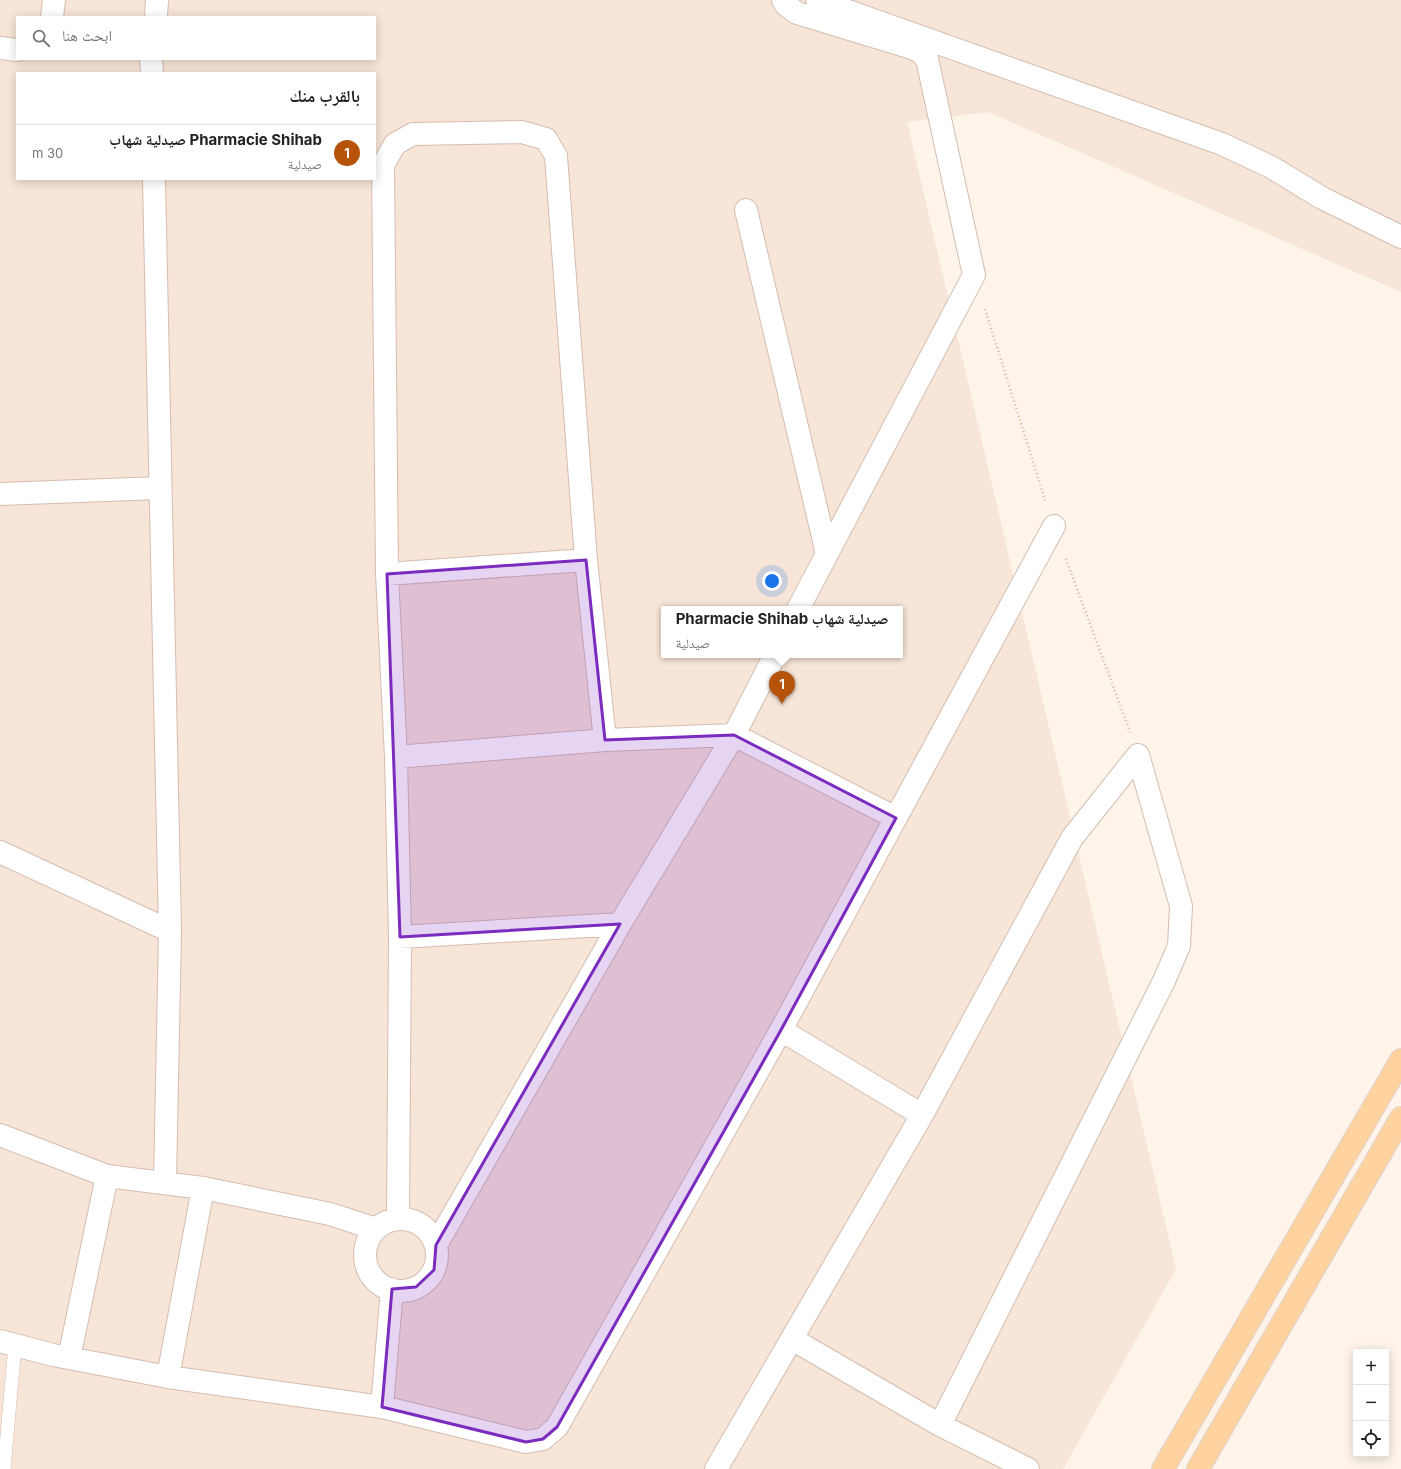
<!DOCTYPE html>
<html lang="ar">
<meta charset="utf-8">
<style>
body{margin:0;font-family:Inter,"Noto Naskh Arabic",sans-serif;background:#f2f2f2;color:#222;direction:rtl}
.controls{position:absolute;right:12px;bottom:12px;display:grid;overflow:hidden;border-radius:0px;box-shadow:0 2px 10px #0003}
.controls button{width:36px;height:36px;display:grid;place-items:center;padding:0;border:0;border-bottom:1px solid #e0e0e0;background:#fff;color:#222;font:20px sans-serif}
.you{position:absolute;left:772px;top:581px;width:14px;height:14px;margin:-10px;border:3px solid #fff;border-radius:50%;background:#1a73e8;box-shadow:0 0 0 6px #1a73e833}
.badge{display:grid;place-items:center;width:26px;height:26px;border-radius:50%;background:#b45309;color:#fff;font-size:13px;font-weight:700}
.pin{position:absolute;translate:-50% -33px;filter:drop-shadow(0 1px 2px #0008)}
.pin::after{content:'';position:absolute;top:21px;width:14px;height:12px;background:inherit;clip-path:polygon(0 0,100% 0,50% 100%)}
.popup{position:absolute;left:661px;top:606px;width:242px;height:52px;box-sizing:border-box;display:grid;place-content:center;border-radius:0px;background:#fff;filter:drop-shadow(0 1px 3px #0005);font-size:13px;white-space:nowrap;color:#767676}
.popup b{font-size:15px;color:#222}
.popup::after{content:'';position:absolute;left:50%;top:100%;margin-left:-8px;border:8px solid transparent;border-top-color:#fff}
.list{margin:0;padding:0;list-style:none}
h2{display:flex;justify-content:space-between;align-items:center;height:52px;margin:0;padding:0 16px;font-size:17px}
h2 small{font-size:13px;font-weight:400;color:#767676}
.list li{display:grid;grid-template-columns:26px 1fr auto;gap:12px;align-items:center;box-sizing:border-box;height:56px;padding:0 16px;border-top:1px solid #e0e0e0}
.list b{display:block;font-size:15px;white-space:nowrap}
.list p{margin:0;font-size:13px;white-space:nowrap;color:#767676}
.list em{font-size:13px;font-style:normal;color:#767676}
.icon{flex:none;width:22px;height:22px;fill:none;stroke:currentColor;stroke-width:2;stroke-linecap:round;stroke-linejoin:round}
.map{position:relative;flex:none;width:1401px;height:1469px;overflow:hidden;direction:ltr}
.search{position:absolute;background:#fff;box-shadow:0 2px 10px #0003;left:16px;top:16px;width:360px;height:44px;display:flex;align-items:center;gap:10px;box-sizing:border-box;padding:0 14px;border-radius:0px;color:#767676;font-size:15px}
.panel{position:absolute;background:#fff;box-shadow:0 2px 10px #0003;left:16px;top:72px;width:360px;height:108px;border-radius:0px;direction:rtl}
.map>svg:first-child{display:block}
</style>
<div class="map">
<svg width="1401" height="1469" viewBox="0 0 1401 1469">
<rect width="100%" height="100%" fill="#fef4e9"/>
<path fill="#f7e5d7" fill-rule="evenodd" d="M0 0H1401V292L988 112 907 122 1176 1269 1063 1469H0ZM17 17H375V59H17ZM17 73H375V179H17ZM664 609H900V655H664Z"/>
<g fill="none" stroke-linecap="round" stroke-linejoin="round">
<defs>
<path id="service" d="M4 1469 15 1345"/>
<path id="minor" d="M783 0 786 5 797 13 912 48 920 52 927 59 974 275 798 609
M817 0 1222 144 1271 167 1322 198 1401 237
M52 17 54 0
M156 17 157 0
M0 48 17 50
M151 59 152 73
M154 179 170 931 165 1183
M746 210 827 554
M0 494 160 488
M387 574 586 560
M396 757 605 740 734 735 896 818
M0 852 170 931
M400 937 620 924
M781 1030 922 1115
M0 1135 107 1176 203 1188 330 1214 376 1229
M398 1219 400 937 396 757 387 574 383 165 395 144 413 134 522 132 546 139 556 156 586 560 605 740
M365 1255a36 36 0 1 1 72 0a36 36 0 1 1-72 0Z
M436 1245 620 924 734 735 775 655
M792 1339 940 1425 1028 1469
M0 1341 53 1355 168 1377 382 1407 526 1442 543 1439 557 1427 781 1030 1054 526
M69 1358 107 1176
M168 1377 203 1188
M382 1407 392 1289
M940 1425 1164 981 1179 946 1181 906 1138 755
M716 1469 922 1115 1072 838 1138 755"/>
<path id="primary" d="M1163 1469 1401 1060
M1198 1469 1401 1118"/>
</defs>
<use href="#service" stroke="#d4bdb0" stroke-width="14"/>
<use href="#minor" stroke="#d4bdb0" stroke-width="24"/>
<use href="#primary" stroke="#ddd3d0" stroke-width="24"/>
<path stroke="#dcb2a0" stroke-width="2.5" stroke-dasharray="1 3" stroke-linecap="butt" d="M985 309 1046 503
M1066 559 1130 732"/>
<use href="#service" stroke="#fff" stroke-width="13"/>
<use href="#minor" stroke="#fff" stroke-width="22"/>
<use href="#primary" stroke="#ffd39f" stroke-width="22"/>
</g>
<path fill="#7b2cbf" fill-opacity="0.2" stroke="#7b2cbf" stroke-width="3" stroke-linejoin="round" d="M586 560 605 740 734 735 896 818 781 1030 557 1427 543 1439 526 1442 382 1407 392 1289 416 1287 434 1270 436 1245 620 924 400 937 387 574Z"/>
</svg>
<div class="controls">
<button>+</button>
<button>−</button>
<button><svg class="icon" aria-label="locate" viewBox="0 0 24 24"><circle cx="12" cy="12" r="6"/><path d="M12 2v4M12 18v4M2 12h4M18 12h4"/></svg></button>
</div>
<div class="you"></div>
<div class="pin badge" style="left:782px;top:704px">1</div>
<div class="popup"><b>Pharmacie Shihab صيدلية شهاب</b>صيدلية</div>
<div class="search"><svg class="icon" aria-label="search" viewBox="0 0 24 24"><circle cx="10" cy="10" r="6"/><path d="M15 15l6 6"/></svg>ابحث هنا</div>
<section class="panel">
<h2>بالقرب منك<small></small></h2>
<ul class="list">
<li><span class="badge">1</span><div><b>Pharmacie Shihab صيدلية شهاب</b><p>صيدلية</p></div><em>30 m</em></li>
</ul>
</section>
</div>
